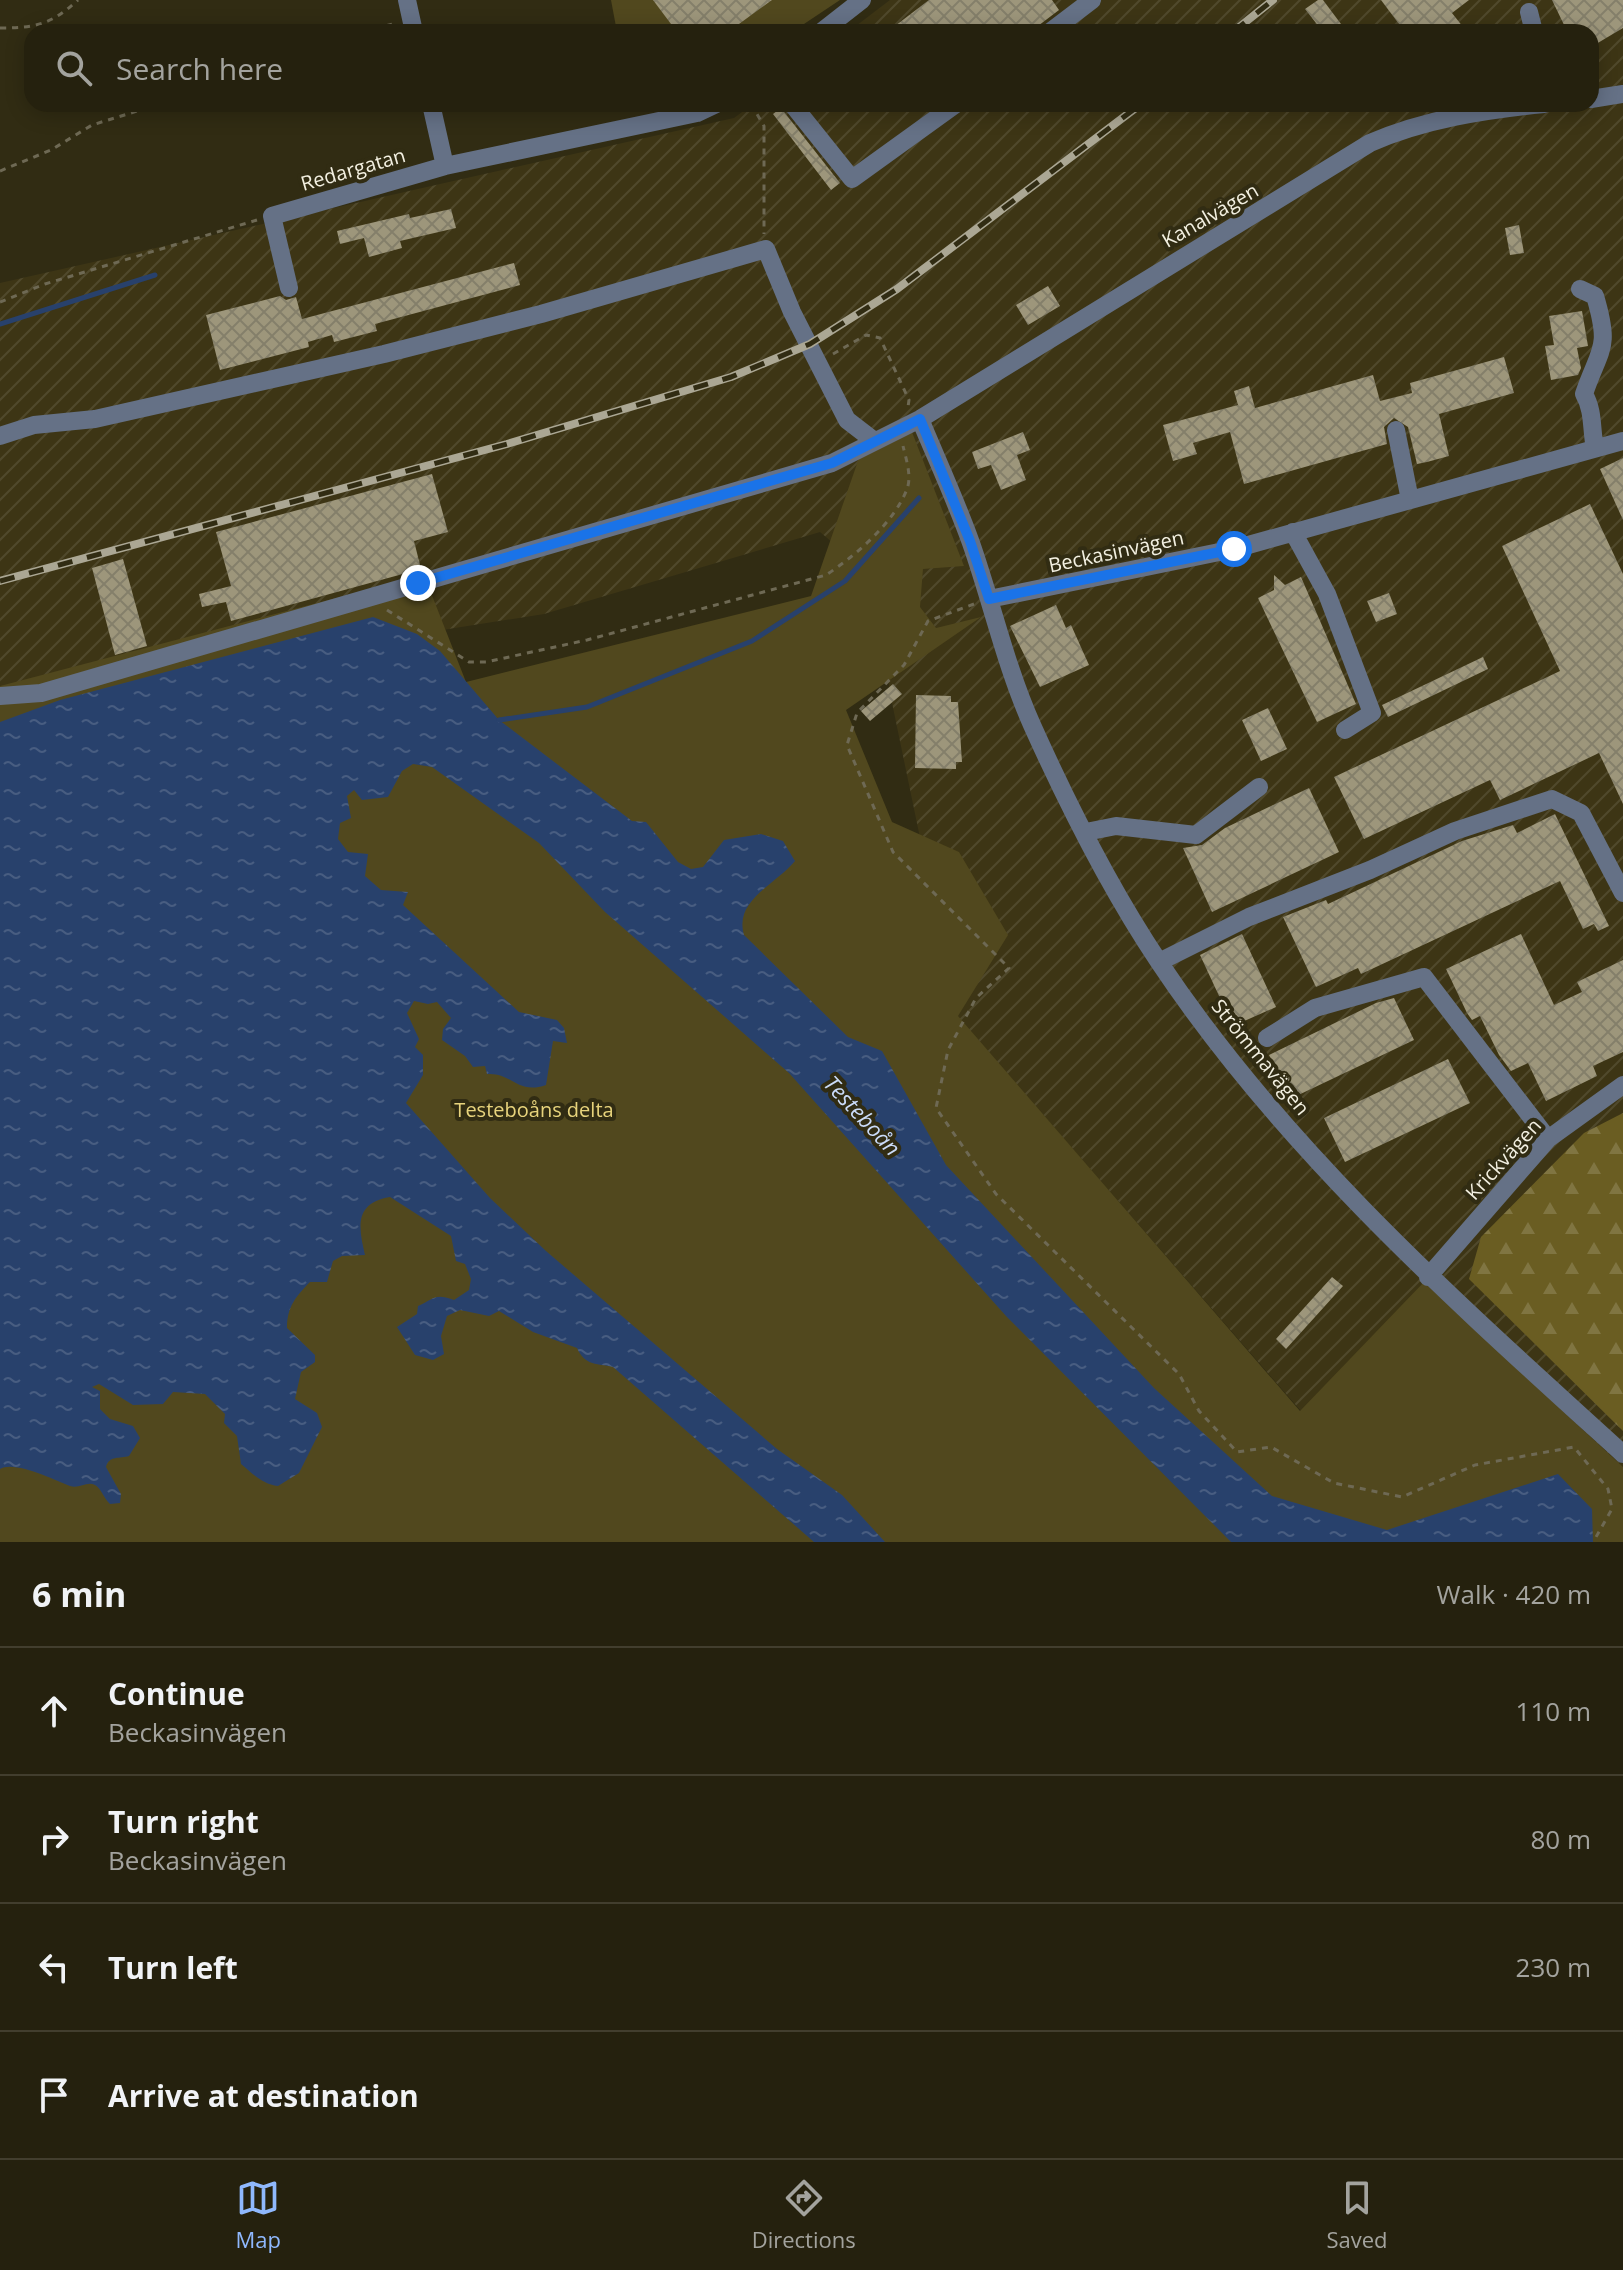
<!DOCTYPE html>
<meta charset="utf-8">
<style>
body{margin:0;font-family:"Open Sans",sans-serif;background:#312e1c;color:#f1f3f6}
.stop{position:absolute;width:24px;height:24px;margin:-18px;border:6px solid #1a73e8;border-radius:50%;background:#fff}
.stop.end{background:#1a73e8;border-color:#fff;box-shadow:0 2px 8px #0008}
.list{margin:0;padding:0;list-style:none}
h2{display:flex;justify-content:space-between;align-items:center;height:104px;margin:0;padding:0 32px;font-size:34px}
h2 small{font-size:26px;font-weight:400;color:#a3a39e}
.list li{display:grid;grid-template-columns:52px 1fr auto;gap:24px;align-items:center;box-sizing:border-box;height:128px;padding:0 32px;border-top:2px solid #423e2e}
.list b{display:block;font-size:30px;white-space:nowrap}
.list p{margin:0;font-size:26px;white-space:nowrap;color:#a3a39e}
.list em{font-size:26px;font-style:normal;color:#a3a39e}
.icon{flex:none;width:44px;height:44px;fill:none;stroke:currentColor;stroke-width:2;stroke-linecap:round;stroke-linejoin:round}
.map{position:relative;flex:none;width:1623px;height:1542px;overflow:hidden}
.search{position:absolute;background:#25210e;box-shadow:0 4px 20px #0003;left:24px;right:24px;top:24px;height:88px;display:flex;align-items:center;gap:20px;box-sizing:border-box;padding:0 28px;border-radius:24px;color:#a3a39e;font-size:30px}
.sheet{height:616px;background:#25210e}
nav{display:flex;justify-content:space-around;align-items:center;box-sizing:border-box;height:112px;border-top:2px solid #423e2e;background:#25210e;font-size:22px;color:#a3a39e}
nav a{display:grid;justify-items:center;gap:4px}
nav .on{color:#8fb8fd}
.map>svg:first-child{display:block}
</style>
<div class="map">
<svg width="1623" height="1542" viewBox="0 0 1623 1542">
<defs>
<pattern id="industrial-furrows" width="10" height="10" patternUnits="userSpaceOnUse" patternTransform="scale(2)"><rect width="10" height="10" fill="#3d3515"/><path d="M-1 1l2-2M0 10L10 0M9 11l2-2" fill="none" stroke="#50492c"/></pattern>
<pattern id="forest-firs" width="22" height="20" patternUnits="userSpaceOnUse" patternTransform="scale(2)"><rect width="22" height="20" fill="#6a5d22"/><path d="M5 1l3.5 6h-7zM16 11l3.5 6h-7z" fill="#807542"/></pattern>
<pattern id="water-ripples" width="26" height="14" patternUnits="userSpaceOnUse" patternTransform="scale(2)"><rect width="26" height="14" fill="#28416c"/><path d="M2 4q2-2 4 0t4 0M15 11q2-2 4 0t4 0" fill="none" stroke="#485d81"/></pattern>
<pattern id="building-cross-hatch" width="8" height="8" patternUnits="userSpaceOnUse" patternTransform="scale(2)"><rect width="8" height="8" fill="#9d967b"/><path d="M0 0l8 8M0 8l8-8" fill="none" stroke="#847f6a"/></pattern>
</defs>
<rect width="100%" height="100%" fill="#312c13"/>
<path fill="url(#industrial-furrows)" d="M890 0H1623V1475L1301 1411 957 1016 890 693 876 579 820 532 544 614 417 634 0 722V283L734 118 753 104H1591V32H848Z"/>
<path fill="url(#forest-firs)" d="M1623 1113V1431L1469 1279 1481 1237 1584 1133Z"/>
<path fill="#51481e" d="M611 0H840L792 32H617Z
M912 432 964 566 923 569 920 607 936 628 981 617 846 710 892 822 959 852 1008 935 958 1016 1300 1411 1424 1282 1623 1467V1542H0V686L424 575 466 682 811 596 859 458Z"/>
<path fill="url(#water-ripples)" d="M373 617 417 634 440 651 499 720 632 821 646 822 678 862 691 869 703 867 724 840 761 834 783 841 795 861C774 886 734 900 744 935L848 1037 882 1051 946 1165 1154 1388 1272 1496 1387 1530 1558 1474 1592 1509 1593 1542H1231L1006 1316 789 1073 605 912 539 843 432 767 413 764 402 771 388 797 362 800 354 790 347 796 351 818 340 823 338 839 348 852 368 854 365 876 381 890 408 892 403 905 519 1012 557 1020 564 1028 567 1043 553 1041 546 1085C517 1095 512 1072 487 1074L485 1066 473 1067 465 1056 442 1040 443 1029 451 1018 437 1002 428 1004 414 1001 407 1013 419 1039 415 1047 423 1055V1075L406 1103 490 1198 546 1251 777 1449 842 1495 885 1542H814L613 1367C596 1363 585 1366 577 1348L533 1332 499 1311 489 1316 460 1310 447 1316 441 1336 444 1354 433 1360 415 1355 397 1327 417 1314 418 1306C435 1298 435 1293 454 1300L469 1290 471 1279 465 1264 456 1261 451 1236 390 1197C353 1203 359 1229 365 1255L342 1256 333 1261 327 1282H310C296 1296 287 1307 287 1328L315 1355V1362L301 1372 295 1399 317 1413 322 1427 299 1473 278 1486C262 1484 253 1474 241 1464L237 1436 224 1423 225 1414 205 1394 173 1392 163 1404 133 1405 99 1384 92 1387 100 1391V1409L110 1419 133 1426 140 1438 129 1456C120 1459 109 1455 106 1467L121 1494 120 1503 110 1504C104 1499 101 1488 95 1485 87 1481 79 1489 70 1486 55 1480 14 1460 0 1469V722L60 700Z"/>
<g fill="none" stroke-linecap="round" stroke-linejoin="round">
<path stroke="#28416c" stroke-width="5" d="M0 324 155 275
M499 720 587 707 752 641 845 581 919 498"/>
</g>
<path fill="url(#building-cross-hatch)" d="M653 0H772L728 32H677Z
M929 0H1052L1059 10 1030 32H887Z
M1318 0H1323L1347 32H1323L1305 9Z
M1381 0H1469L1452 13 1467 32H1405Z
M1552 0H1623V28L1591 47V32H1574L1571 27 1566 29Z
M781 108 840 183 831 190 773 114Z
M451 209 456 228 400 241 402 248 369 257 364 238 340 244 337 231 409 214 410 218Z
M1519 225 1524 253 1510 255 1505 228Z
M514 263 520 285 375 324 377 331 334 342 332 335 308 342 309 347 220 370 206 315 280 296 286 300 296 297 302 319Z
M1048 286 1060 306 1028 325 1016 305Z
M1582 311 1588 346 1577 348 1581 368 1578 375 1551 380 1545 346 1554 345 1549 316Z
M1504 357 1514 393 1439 414 1449 456 1427 462 1417 464 1408 427 1394 418 1384 427 1387 444 1244 484 1230 432 1193 443 1197 454 1173 461 1163 425 1238 405 1234 391 1249 386 1255 408 1373 375 1380 401 1412 393 1410 383Z
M1023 432 1030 450 1017 455 1026 480 1001 490 991 465 978 469 972 452Z
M1623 458V520L1600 469Z
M432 474 448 532 414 541 421 569 231 621 226 602 202 607 199 594 231 586 216 532Z
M1590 504 1623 574V804L1599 753 1500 800 1490 780 1364 839 1334 777 1560 671 1502 546Z
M123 559 147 646 115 655 92 568Z
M1274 575 1285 585 1301 577 1356 704 1317 722 1258 598 1274 590Z
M1389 593 1397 614 1376 622 1367 601Z
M1056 605 1066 628 1071 625 1089 665 1040 687 1010 626Z
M1483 657 1488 669 1388 717 1382 705Z
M893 684 902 694 870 721 861 711Z
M916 695 951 696V702H958L962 762H956V769L915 768Z
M1268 708 1287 749 1261 761 1242 720Z
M1309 788 1339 852 1212 912 1183 848 1202 845 1225 828Z
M1555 814 1609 926 1598 931 1594 924 1583 929 1560 881 1361 974 1358 968 1316 987 1283 917 1326 900 1328 904 1462 841 1513 825 1517 833Z
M1242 934 1276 1007 1233 1026 1200 955Z
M1521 934 1554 1005 1582 992 1577 982 1623 960V1052L1593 1066 1597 1076 1546 1101 1528 1063 1511 1071 1499 1055 1480 1016 1472 1020 1467 1013 1446 969Z
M1394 998 1414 1040 1290 1099 1269 1055 1376 1003Z
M1448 1059 1470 1103 1345 1162 1324 1118Z
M1332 1277 1343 1286 1286 1349 1276 1339Z"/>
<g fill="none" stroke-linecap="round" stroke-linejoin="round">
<path stroke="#6e6954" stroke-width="3" stroke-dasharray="6 6" stroke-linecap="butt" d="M0 28C36 28 52 24 78 0
M363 32 396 23
M751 104 764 126V234
M0 171 51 150 92 125 160 104
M0 302 45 284 257 220
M833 354 866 335 880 338 909 400 908 407
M974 604 928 621 904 665 857 713 847 745 893 852 1009 968 976 998 948 1050 936 1108 996 1194 1179 1374 1199 1411 1237 1452 1271 1447 1334 1483 1402 1497 1475 1465 1574 1447 1608 1489 1612 1509 1596 1537 1598 1542
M387 610 469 662H486L587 640 826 575C855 556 894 523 907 489 912 476 906 459 903 446"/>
<path stroke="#657186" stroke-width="18" d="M407 0 414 32
M1529 12 1534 32
M821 32 862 0
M1050 32 1092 0
M1591 99 1623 94
M431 104 445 166
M792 104 852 179 956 104
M289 288 272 216 445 166 697 113 716 104
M1580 289 1595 296C1611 350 1600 347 1584 394 1594 411 1591 430 1595 448
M920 419C937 460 956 501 971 543 992 603 1006 667 1032 725 1068 805 1110 889 1159 962 1285 1151 1456 1302 1623 1454
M1396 430 1410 500
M0 436 34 425 95 419 384 354 541 314 766 249 792 312 847 420 873 440
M1293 532 1327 594 1372 713 1345 730
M989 599 1234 549 1623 441
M0 696 41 693 832 463 920 419 1370 143C1425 119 1485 110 1544 104
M1086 832 1116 826 1196 835 1259 787
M1159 962 1249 917 1370 870 1455 831 1552 799 1581 813 1623 893
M1267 1038 1315 1008 1424 977 1548 1139
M1428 1277 1548 1139 1623 1085"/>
<defs>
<path id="rail" d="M1233 32 1273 0
M0 581 507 444 731 377 810 344 897 289 1141 104"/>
</defs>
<use href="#rail" stroke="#aba794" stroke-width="8"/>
<use href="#rail" stroke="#312c13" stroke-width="5" stroke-dasharray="15" stroke-linecap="butt"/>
</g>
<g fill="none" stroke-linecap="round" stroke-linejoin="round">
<path stroke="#1a73e8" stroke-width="10" d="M418 583 832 463 920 419 970 541 989 599 1234 549"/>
</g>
<g text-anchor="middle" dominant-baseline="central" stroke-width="8" stroke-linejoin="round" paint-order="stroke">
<g font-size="20" fill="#f3f0e1" stroke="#312c13">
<text transform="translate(353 169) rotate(-16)">Redargatan</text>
<text transform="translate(1210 215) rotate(-30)">Kanalvägen</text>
<text transform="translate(1116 551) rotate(-12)">Beckasinvägen</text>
<text transform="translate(1261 1057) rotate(51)">Strömmavägen</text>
<text transform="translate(1503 1159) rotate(-48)">Krickvägen</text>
</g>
<g font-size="20" fill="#e7d37c" stroke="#312c13">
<text x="534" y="1109">Testeboåns delta</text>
</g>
<g font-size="22" font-style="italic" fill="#cadbf8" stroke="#312c13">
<text transform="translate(863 1115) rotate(47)">Testeboån</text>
</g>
</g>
</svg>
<div class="stop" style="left:1234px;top:549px"></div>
<div class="stop end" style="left:418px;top:583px"></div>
<div class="search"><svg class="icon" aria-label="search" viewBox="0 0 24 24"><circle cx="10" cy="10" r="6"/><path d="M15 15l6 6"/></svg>Search here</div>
</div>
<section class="sheet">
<h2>6 min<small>Walk · 420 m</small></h2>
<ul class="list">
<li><svg class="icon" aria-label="ahead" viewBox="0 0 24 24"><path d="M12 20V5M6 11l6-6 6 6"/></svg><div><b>Continue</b><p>Beckasinvägen</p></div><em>110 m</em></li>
<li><svg class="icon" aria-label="right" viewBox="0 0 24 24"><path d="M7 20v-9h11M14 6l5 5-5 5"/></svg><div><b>Turn right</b><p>Beckasinvägen</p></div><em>80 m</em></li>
<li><svg class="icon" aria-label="left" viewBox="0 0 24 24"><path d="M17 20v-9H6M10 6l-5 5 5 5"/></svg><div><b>Turn left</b></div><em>230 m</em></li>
<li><svg class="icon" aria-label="arrive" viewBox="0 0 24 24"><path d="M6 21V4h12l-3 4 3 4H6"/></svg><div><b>Arrive at destination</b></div></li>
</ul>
</section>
<nav>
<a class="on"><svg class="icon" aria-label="map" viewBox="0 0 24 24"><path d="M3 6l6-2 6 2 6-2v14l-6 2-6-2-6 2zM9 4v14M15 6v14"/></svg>Map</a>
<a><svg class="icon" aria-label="directions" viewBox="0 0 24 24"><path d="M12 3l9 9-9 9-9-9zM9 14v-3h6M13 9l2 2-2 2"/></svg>Directions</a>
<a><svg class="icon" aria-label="saved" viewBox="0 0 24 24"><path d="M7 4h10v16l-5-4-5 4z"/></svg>Saved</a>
</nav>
